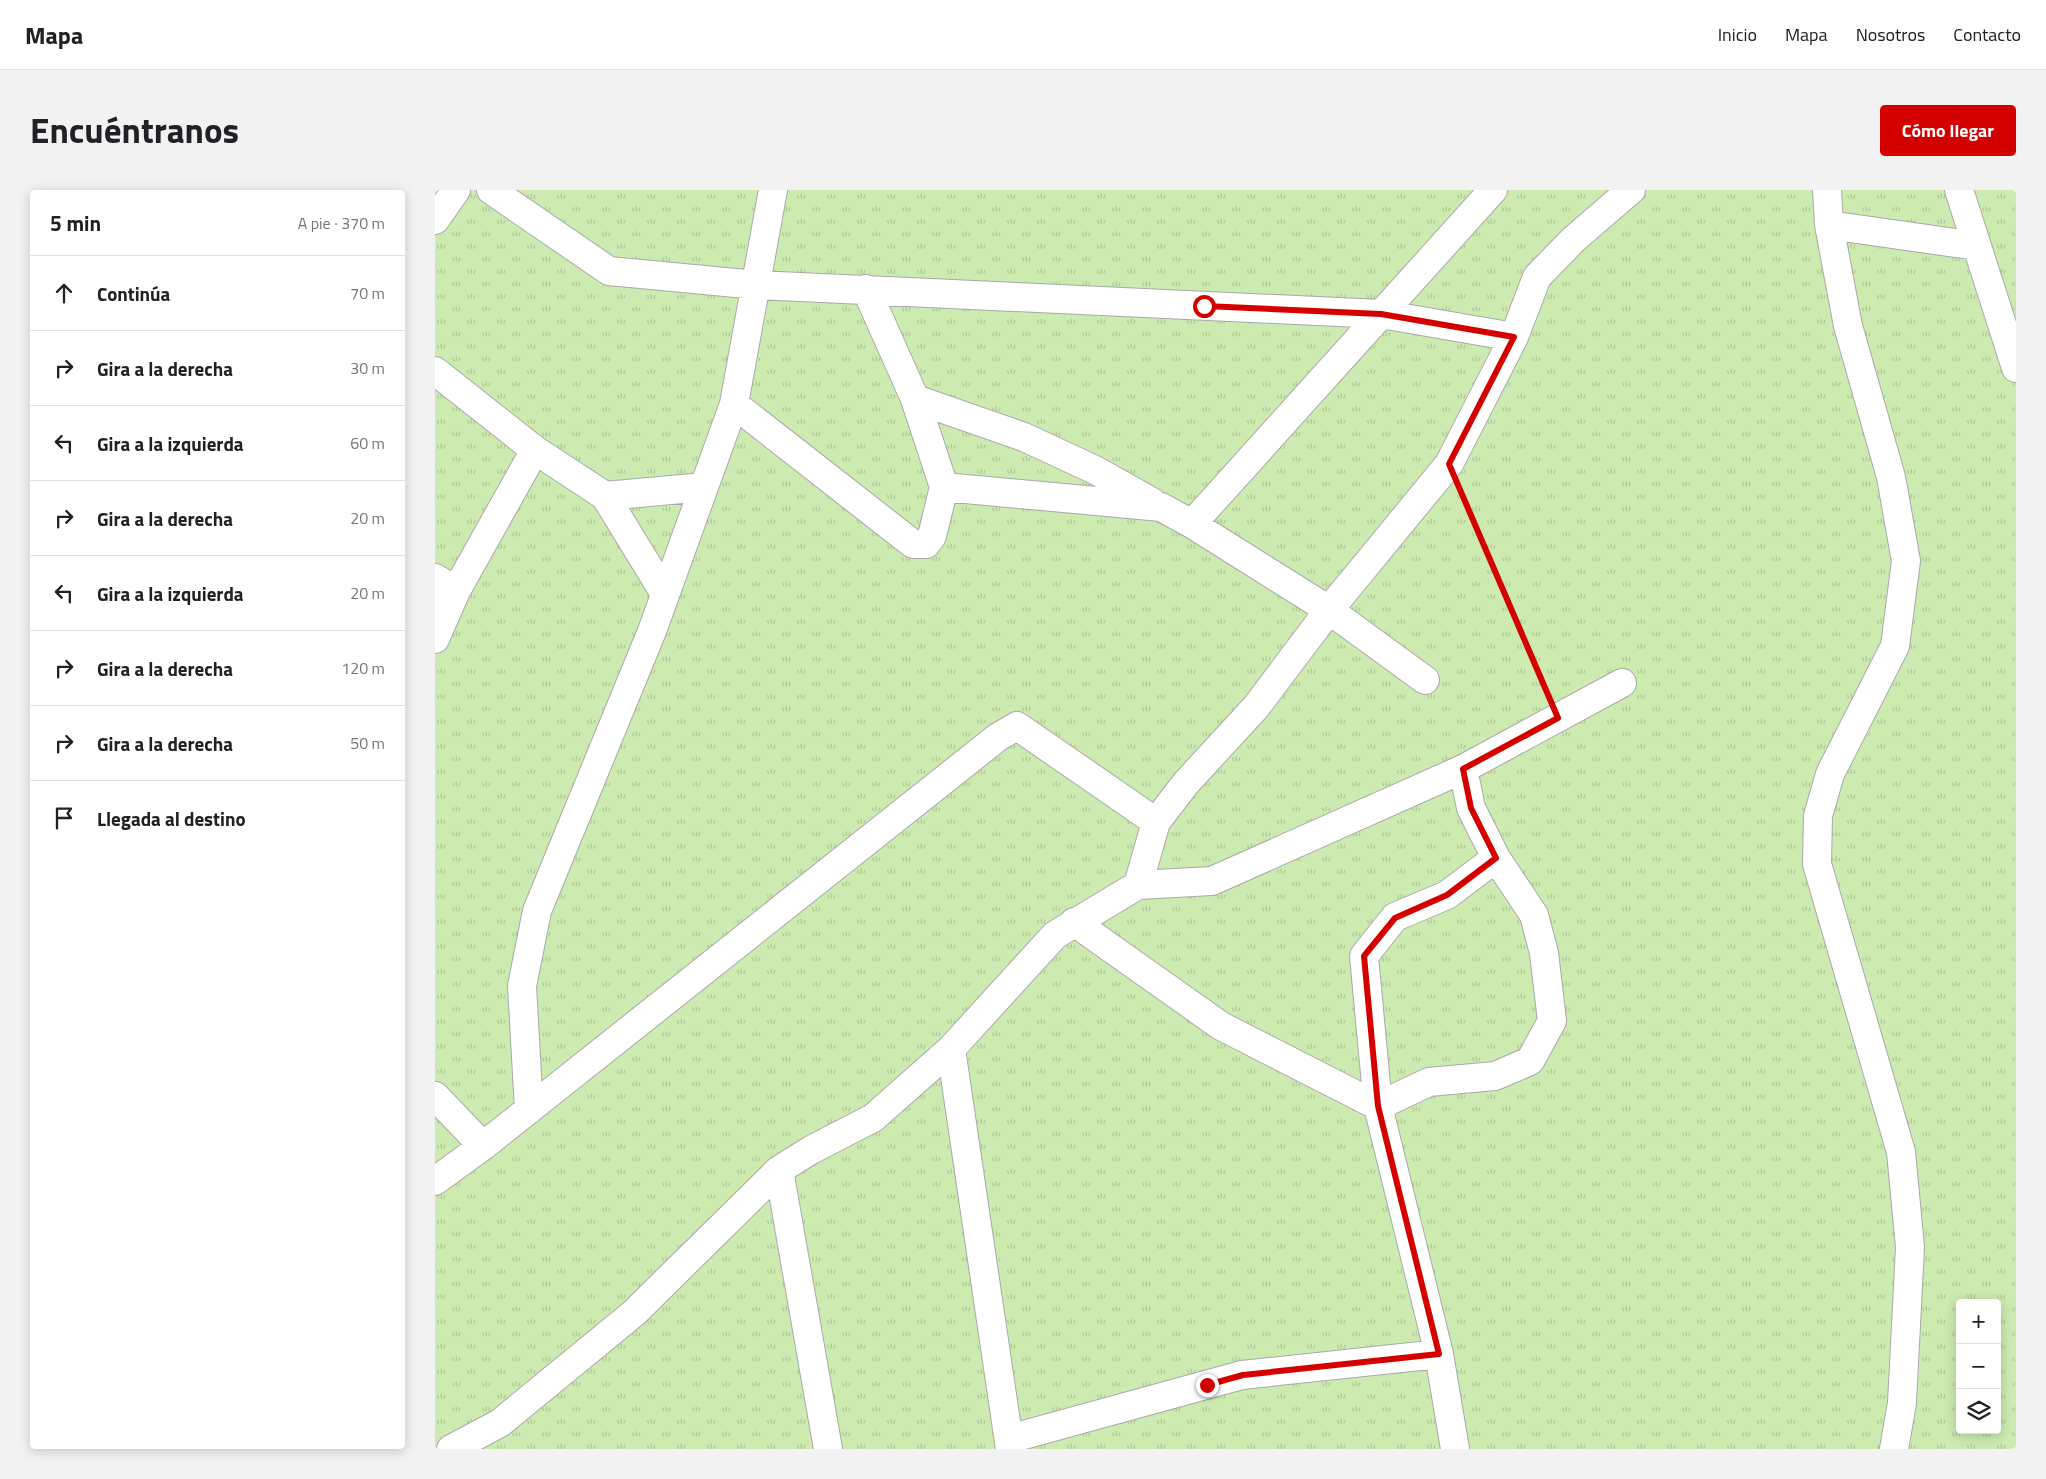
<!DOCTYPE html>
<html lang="es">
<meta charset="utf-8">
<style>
body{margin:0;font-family:"Titillium Web",sans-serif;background:#f2f2f2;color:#202124}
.controls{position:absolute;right:15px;bottom:15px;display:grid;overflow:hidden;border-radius:5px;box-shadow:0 2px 12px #0003}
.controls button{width:45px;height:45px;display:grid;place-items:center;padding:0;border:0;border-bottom:1px solid #e0e0e0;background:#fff;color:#202124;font:25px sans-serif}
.stop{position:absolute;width:15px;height:15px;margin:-11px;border:4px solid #d40000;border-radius:50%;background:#fff}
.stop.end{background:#d40000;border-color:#fff;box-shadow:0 1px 5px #0008}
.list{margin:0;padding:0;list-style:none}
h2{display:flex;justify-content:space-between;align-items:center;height:65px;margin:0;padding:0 20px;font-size:21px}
h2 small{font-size:16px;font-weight:400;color:#757577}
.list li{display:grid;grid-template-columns:32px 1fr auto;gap:15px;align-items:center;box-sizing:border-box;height:75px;padding:0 20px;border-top:1px solid #e0e0e0}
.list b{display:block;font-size:19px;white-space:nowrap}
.list em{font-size:16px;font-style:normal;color:#757577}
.icon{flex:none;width:28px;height:28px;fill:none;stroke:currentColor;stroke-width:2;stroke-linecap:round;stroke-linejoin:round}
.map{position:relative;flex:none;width:1581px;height:1259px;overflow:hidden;border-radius:5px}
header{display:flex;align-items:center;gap:30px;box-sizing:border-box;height:70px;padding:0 25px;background:#fff;border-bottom:1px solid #e0e0e0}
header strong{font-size:24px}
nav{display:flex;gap:28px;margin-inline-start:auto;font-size:18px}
.intro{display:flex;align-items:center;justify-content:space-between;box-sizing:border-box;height:120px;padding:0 30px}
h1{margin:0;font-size:35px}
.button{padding:12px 22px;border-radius:5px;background:#d40000;color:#fff;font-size:18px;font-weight:700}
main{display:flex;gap:30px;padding:0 30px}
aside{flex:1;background:#fff;border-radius:5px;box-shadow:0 2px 12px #0003}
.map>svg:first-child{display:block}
</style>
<header>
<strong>Mapa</strong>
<nav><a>Inicio</a><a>Mapa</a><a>Nosotros</a><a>Contacto</a></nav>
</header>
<div class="intro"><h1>Encuéntranos</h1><a class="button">Cómo llegar</a></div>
<main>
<aside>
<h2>5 min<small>A pie · 370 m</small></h2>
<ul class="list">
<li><svg class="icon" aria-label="ahead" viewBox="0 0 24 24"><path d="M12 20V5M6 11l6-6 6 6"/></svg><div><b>Continúa</b></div><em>70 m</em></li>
<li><svg class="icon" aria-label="right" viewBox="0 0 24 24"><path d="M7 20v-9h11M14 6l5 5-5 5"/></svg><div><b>Gira a la derecha</b></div><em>30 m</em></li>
<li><svg class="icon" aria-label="left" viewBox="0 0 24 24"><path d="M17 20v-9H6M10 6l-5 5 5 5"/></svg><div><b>Gira a la izquierda</b></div><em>60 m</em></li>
<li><svg class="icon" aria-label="right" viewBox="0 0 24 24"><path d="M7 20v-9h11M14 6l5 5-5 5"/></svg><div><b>Gira a la derecha</b></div><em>20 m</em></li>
<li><svg class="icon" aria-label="left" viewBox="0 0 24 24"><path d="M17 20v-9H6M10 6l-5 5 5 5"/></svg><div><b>Gira a la izquierda</b></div><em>20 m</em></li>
<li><svg class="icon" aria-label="right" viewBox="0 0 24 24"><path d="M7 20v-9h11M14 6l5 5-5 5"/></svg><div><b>Gira a la derecha</b></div><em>120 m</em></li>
<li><svg class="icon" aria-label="right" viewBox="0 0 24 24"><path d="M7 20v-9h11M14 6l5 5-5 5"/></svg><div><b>Gira a la derecha</b></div><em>50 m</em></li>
<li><svg class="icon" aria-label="arrive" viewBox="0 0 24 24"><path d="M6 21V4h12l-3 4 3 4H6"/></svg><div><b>Llegada al destino</b></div></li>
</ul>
</aside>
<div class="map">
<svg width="1581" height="1259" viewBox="0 0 1581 1259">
<defs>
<pattern id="grass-tufts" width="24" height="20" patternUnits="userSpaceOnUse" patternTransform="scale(1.25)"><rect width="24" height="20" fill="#cdebb0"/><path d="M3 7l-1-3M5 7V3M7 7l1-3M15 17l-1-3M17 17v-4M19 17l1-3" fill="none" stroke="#b0c997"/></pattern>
</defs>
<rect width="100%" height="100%" fill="#f2efe9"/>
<path fill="url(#grass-tufts)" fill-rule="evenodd" d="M0 0H1581V1259H0ZM1525 1113H1562V1240H1525Z"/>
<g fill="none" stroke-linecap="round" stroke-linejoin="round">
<defs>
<path id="street" d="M56 0 174 81 322 95 946 124 1079 147
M1392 0 1394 35 1413 136 1456 287 1471 371 1460 456 1395 584 1383 626 1382 674 1466 962 1475 1057 1467 1213 1459 1259
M1524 0 1581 178
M0 30 21 0
M1394 35 1542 56
M431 99 480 209 509 297 726 317 757 334 1058 0
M0 181 100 260 170 306 230 404
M480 209 589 247 660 280 717 312
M299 214 478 354H491L497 346 509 297
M170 306 269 297
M757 334 894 420 990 490
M0 388 21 401 0 449
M0 428 21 401 100 260
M703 695 777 691 1028 579 1187 493
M639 732 786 836 943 916 994 892 1060 886 1095 871 1117 831 1109 763 1099 725 1061 668 1036 618 1028 579
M516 859 575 1259
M0 906 48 956
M94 920 87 796 102 721 217 441 299 214 338 0
M344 980 393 1259
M0 991 48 956 563 547 582 536 721 632
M574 1249 807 1185 1004 1164
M16 1259 65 1233 199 1123 344 980 376 960 438 928 516 859 620 745 703 695 721 632 751 593 821 517 894 420 1014 274 1079 147 1102 87 1139 49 1196 0
M1020 1259 1004 1164 943 916 929 766 960 727 1012 705 1061 668"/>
</defs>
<use href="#street" stroke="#a9a9a9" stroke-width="30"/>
<path stroke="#fa8072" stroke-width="3" stroke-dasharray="2.5 2.5" stroke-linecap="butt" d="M1027 305 1111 501"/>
<use href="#street" stroke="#fff" stroke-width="28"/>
</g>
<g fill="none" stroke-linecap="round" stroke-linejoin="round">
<path stroke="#d40000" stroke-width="6" d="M769 116 946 124 1079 147 1014 274 1123 528 1028 579 1036 618 1061 668 1012 705 960 728 929 766 943 916 1004 1164 808 1185 772 1195"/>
</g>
</svg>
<div class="controls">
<button>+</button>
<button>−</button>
<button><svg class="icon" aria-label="layers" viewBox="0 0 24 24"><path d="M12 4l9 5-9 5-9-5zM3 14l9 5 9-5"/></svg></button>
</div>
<div class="stop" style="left:769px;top:116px"></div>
<div class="stop end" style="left:772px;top:1195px"></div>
</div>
</main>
